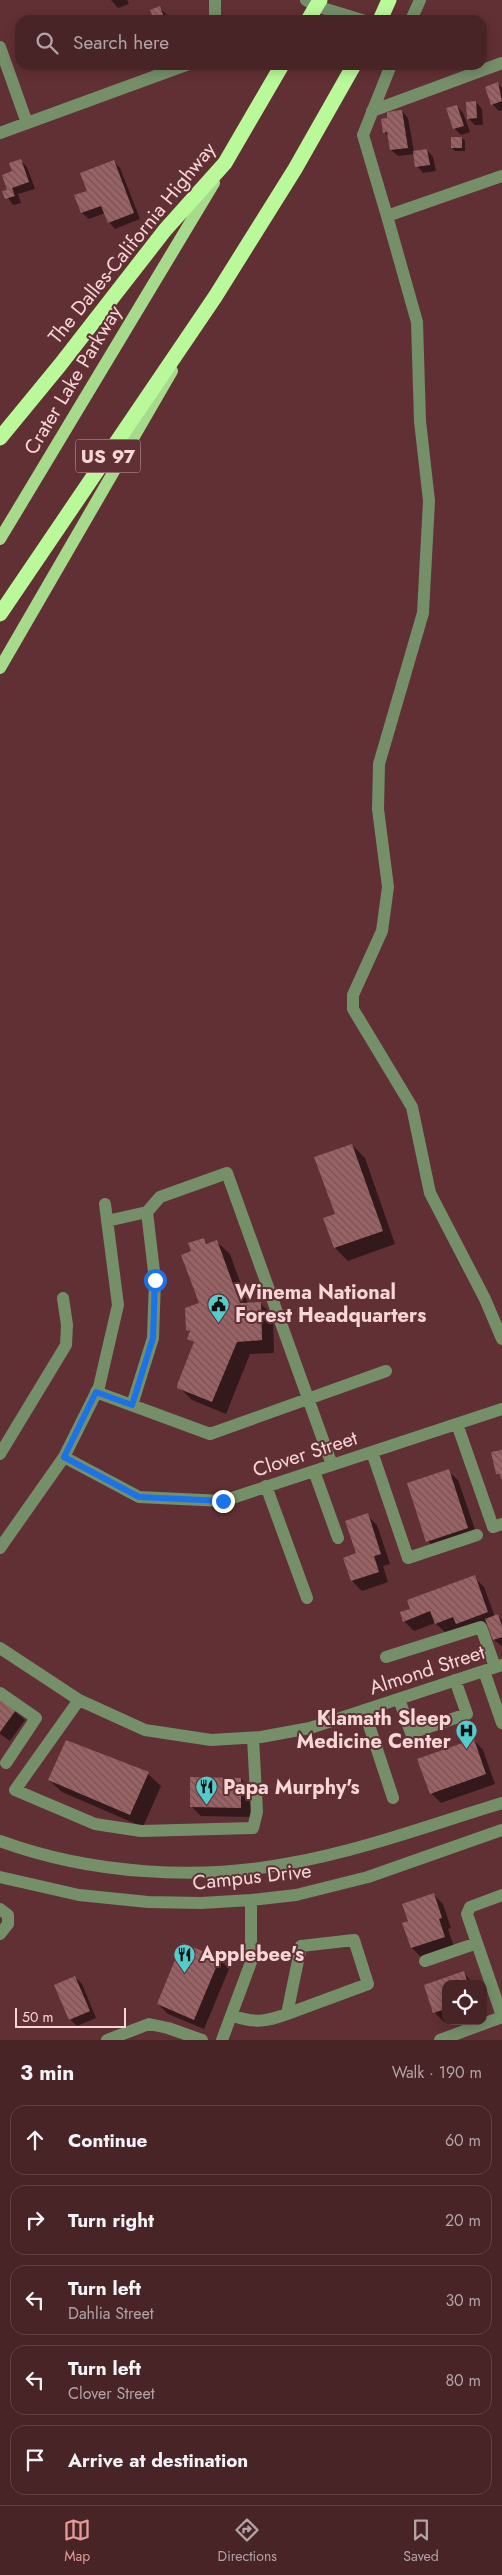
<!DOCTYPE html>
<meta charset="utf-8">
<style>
body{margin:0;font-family:Jost,sans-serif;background:#502c2f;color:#f1f3f6}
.controls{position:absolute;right:15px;bottom:15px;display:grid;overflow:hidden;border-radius:10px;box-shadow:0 2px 12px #0003}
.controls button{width:45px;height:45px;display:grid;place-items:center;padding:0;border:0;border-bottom:1px solid #614144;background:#492427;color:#f1f3f6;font:25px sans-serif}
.scale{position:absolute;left:15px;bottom:12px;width:111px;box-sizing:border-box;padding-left:5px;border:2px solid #f6d6d7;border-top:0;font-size:14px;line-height:18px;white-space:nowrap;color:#f6d6d7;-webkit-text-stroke:4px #613034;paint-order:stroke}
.stop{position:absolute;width:15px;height:15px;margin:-11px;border:4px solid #1a73e8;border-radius:50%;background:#fff}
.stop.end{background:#1a73e8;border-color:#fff;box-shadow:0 1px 5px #0008}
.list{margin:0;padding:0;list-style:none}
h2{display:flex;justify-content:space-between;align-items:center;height:65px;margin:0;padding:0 20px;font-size:21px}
h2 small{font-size:16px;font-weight:400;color:#b1a4a7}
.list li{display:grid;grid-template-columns:32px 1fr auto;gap:15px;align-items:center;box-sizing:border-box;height:70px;margin:0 10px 10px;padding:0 10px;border:1px solid #614144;border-radius:15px}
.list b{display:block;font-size:19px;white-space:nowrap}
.list p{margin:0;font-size:16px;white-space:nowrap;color:#b1a4a7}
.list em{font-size:16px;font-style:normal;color:#b1a4a7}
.icon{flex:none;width:28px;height:28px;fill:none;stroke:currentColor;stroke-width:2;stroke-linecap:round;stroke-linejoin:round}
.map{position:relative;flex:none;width:502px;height:2040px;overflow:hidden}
.search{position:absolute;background:#492427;box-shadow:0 2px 12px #0003;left:15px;right:15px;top:15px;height:55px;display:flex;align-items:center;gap:12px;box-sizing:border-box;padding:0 18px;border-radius:15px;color:#b1a4a7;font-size:19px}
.sheet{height:465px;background:#492427}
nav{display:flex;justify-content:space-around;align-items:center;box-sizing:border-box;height:70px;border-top:1px solid #614144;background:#492427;font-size:14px;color:#b1a4a7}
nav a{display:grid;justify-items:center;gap:2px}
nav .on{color:#e69b98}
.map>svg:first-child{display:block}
</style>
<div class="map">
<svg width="502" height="2040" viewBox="0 0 502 2040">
<defs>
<pattern id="building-back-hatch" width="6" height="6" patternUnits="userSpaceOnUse" patternTransform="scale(1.25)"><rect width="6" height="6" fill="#996265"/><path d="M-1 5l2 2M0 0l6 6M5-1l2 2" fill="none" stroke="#755354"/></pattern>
</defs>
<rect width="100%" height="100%" fill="#613034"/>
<path fill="#0007" d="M111 0H127L129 4 118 8Z
M159 7 166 14 168 20H155Z
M498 84 502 88V110L499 111 492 104Z
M476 102 482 109 483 125H475L468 118Z
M457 106 463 113 470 132 461 135 454 128Z
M402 111 408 118 414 152 427 150 433 157 436 171 423 173 417 166 415 154 398 156 391 150 390 138 384 132 389 119Z
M462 138 465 141V151H455L452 148Z
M21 161 27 167 35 189 18 194 21 203 13 205 4 192 9 191 13 172Z
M114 162 120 168 140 219 115 229 109 222 105 213 89 219 82 213 76 196 89 191Z
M352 1145 365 1158 395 1244 348 1261 335 1248 325 1219 336 1214Z
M203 1239 209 1245 217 1242 230 1254 248 1304 260 1303 273 1316 274 1353 250 1354 226 1414 192 1400 179 1387 195 1344 189 1338 191 1333 187 1329 200 1304Z
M448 1471 458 1480 478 1538 437 1551 428 1541Z
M367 1515 377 1525 390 1564 383 1566 388 1582 362 1591 352 1581 345 1558 357 1554Z
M474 1577 484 1587 495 1617 498 1616 502 1620V1646L494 1640 489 1625 467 1633H446L435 1623 414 1631 404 1621 411 1610Z
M0 1699 25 1720 10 1741 0 1734Z
M474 1740 483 1750 495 1784 441 1803 431 1793Z
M66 1742 148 1774 161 1786 143 1827 62 1792 49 1780Z
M241 1779 251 1789 250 1817 201 1816 191 1806Z
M433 1894 443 1904 451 1928 448 1929 454 1947 422 1958 412 1948 404 1924 409 1922Z
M219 1959 229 1969 204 2029 168 2014 158 2004Z
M463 1972 474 1984H446V2021H448L444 2022 434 2012 425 1986Z
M75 1977 82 1984 96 2018 77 2026 70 2019Z"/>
<path fill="url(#building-back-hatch)" d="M160 6 165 20H154L150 10Z
M498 82 502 101 491 105 485 87Z
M476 101 477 118 467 119 466 102Z
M457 105 464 126 453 129 446 108Z
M402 110 408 148 390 150 387 132 383 133 381 119 387 118V112Z
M451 137H462V148H451Z
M427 149 430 165 415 167 413 151Z
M21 159 29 182 12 188 15 196 5 199 2 191 7 190 2 175 12 171 9 163Z
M114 160 134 213 108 223 101 206 81 213 74 195 87 191 80 173Z
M352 1144 383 1231 334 1248 323 1218 335 1214 314 1157Z
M204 1238 206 1244 217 1240 240 1303 261 1302 262 1340 237 1342 212 1402 177 1388V1385L194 1342 187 1339 190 1331 186 1330 185 1308 199 1303 181 1255 191 1251 188 1243Z
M502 1450V1479H501L500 1474H496L491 1452Z
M449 1469 468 1528 426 1542 407 1483Z
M368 1513 381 1554 374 1556 379 1572 351 1581 343 1558 356 1553 345 1521Z
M475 1575 488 1612 456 1624 453 1617 435 1624 430 1611 403 1622 400 1612 410 1609 407 1600Z
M498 1614 502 1626V1637L493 1640 485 1619Z
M0 1698 16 1710 0 1732Z
M474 1739 486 1774 430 1794 417 1759Z
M66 1740 149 1772 130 1815 48 1780Z
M190 1777 241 1778V1808L190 1807Z
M434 1893 442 1918 439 1919 445 1937 411 1948 402 1923 408 1921 402 1904Z
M182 1943 220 1958 194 2020 157 2004Z
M464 1971 468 1984H446V2009L433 2013 424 1985Z
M75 1976 90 2011 69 2020 54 1985Z"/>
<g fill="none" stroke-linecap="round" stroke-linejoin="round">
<path stroke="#758f69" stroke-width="12" d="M306 0 316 6 362 20
M215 20V0
M411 20 420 0
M0 47 27 123
M391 65 363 135 387 216 502 176
M372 111 502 63
M0 133 186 65
M387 216 417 322 420 421 429 501 423 613 379 764 378 809 388 887 382 931 353 995V1009L412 1107 430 1193 485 1299 502 1339
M107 1221 147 1212
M96 1392 210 1434 386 1371
M132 1405 153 1338 155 1280 147 1212 160 1197 227 1173 332 1465
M457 1424 493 1527 502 1524
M372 1452 408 1558 477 1535
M0 1454 66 1345 67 1325 63 1298
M64 1457 139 1497 223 1501 502 1409
M314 1471 338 1538
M266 1486 307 1598
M0 1548 64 1457 99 1387 118 1305 105 1204
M0 1648 79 1700 145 1730 211 1740 261 1737 310 1728 502 1665
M386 1657 481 1627 495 1667
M484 1671 502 1723
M0 1693 36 1718 6 1763
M399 1699 411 1733 467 1714 455 1680
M79 1700 15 1790 95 1824 141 1831 253 1828 257 1812 253 1738
M364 1710 393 1798
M0 1841C90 1874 198 1881 291 1863 363 1850 433 1824 502 1803
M0 1877 79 1895 148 1902 201 1903 251 1900 296 1895 368 1877 502 1830
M502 1895 470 1907 467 1914 502 2016
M0 1909 8 1915V1924L0 1934
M425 1961 477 1943
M233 2016C256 2023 265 2022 287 2014L368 1984 354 1940 301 1946 287 2014
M107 2040 149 2024 168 2028 202 2040
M222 2040 251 1962V1900
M440 2040 502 2017"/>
<path stroke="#a6db8c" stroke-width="12" d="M0 539 214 183
M0 668 172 371"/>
<path stroke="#b9f999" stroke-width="15" d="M308 20 320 0
M380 20 389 0
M0 438 60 365 165 230 225 163 282 65
M0 614 215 297 295 169 354 65"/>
</g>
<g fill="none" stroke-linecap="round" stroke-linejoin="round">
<path stroke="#1a73e8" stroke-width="6" d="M155 1280 153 1338 132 1405 96 1392 64 1457 139 1497 223 1501"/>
</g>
<defs>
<symbol id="civic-pin" viewBox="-11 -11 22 30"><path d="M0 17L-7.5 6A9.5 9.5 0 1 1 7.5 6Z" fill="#52cdce" stroke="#613034"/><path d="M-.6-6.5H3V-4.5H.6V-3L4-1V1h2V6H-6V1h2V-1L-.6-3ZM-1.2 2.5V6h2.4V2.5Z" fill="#111"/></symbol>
<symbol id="hospital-pin" viewBox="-11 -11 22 30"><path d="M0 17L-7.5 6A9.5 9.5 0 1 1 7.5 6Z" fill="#52cdce" stroke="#613034"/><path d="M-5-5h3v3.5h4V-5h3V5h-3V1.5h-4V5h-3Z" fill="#111"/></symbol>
<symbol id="restaurant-pin" viewBox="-11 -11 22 30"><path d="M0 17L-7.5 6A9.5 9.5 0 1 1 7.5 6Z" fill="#52cdce" stroke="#613034"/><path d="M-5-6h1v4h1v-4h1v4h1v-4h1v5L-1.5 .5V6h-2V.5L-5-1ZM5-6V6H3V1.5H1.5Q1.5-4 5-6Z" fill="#111"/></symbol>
</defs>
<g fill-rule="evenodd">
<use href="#civic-pin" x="206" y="1292" width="25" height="34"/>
<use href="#hospital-pin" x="454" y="1718" width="25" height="34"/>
<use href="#restaurant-pin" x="194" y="1774" width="25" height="34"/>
<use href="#restaurant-pin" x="172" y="1942" width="25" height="34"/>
</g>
<g text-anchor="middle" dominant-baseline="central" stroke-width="4" stroke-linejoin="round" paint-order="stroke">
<rect fill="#613034" stroke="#c9a4a6" stroke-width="1" x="75.5" y="439.5" width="65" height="33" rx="4"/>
<g font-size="19" font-weight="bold" fill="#f6d6d7">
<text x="108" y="456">US 97</text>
</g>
<g font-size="20" fill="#f6d6d7" stroke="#613034">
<text transform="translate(132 243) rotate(-51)">The Dalles-California Highway</text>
<text transform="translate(73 380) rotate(-59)">Crater Lake Parkway</text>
<text transform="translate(305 1454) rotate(-18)">Clover Street</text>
<text transform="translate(427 1670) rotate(-18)">Almond Street</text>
<text transform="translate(252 1877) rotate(-6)">Campus Drive</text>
</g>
<g font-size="20" font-weight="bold" fill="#f6d6d7" stroke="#613034" text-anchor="start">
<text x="235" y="1292">Winema National<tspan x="235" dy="23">Forest Headquarters</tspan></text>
<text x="451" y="1718" text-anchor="end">Klamath Sleep<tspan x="451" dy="23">Medicine Center</tspan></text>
<text x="223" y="1787">Papa Murphy's</text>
<text x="200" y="1954">Applebee's</text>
</g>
</g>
</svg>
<div class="controls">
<button><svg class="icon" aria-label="locate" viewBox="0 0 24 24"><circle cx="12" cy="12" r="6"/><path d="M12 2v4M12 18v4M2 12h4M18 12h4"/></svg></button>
</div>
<div class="scale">50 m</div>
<div class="stop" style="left:155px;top:1280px"></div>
<div class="stop end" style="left:223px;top:1501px"></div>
<div class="search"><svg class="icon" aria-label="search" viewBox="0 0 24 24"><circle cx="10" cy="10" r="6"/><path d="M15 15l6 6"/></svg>Search here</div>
</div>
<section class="sheet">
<h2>3 min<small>Walk · 190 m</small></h2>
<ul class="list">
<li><svg class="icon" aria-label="ahead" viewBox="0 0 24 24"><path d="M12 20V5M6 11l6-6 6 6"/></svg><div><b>Continue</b></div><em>60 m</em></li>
<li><svg class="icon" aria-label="right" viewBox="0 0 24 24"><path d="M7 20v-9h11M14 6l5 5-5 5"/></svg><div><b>Turn right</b></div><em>20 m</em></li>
<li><svg class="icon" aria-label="left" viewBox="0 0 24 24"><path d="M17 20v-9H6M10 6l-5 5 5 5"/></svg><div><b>Turn left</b><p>Dahlia Street</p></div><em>30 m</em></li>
<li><svg class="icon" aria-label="left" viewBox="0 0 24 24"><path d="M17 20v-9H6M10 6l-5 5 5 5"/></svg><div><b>Turn left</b><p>Clover Street</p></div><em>80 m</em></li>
<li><svg class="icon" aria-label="arrive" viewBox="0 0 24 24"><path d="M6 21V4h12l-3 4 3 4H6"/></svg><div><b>Arrive at destination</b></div></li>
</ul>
</section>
<nav>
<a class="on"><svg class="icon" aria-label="map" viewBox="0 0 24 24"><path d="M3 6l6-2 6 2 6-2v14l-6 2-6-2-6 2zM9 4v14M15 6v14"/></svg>Map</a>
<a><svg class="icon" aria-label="directions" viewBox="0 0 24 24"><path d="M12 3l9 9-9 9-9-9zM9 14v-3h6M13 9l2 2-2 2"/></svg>Directions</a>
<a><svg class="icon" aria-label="saved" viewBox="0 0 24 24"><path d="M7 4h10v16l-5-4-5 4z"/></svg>Saved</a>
</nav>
